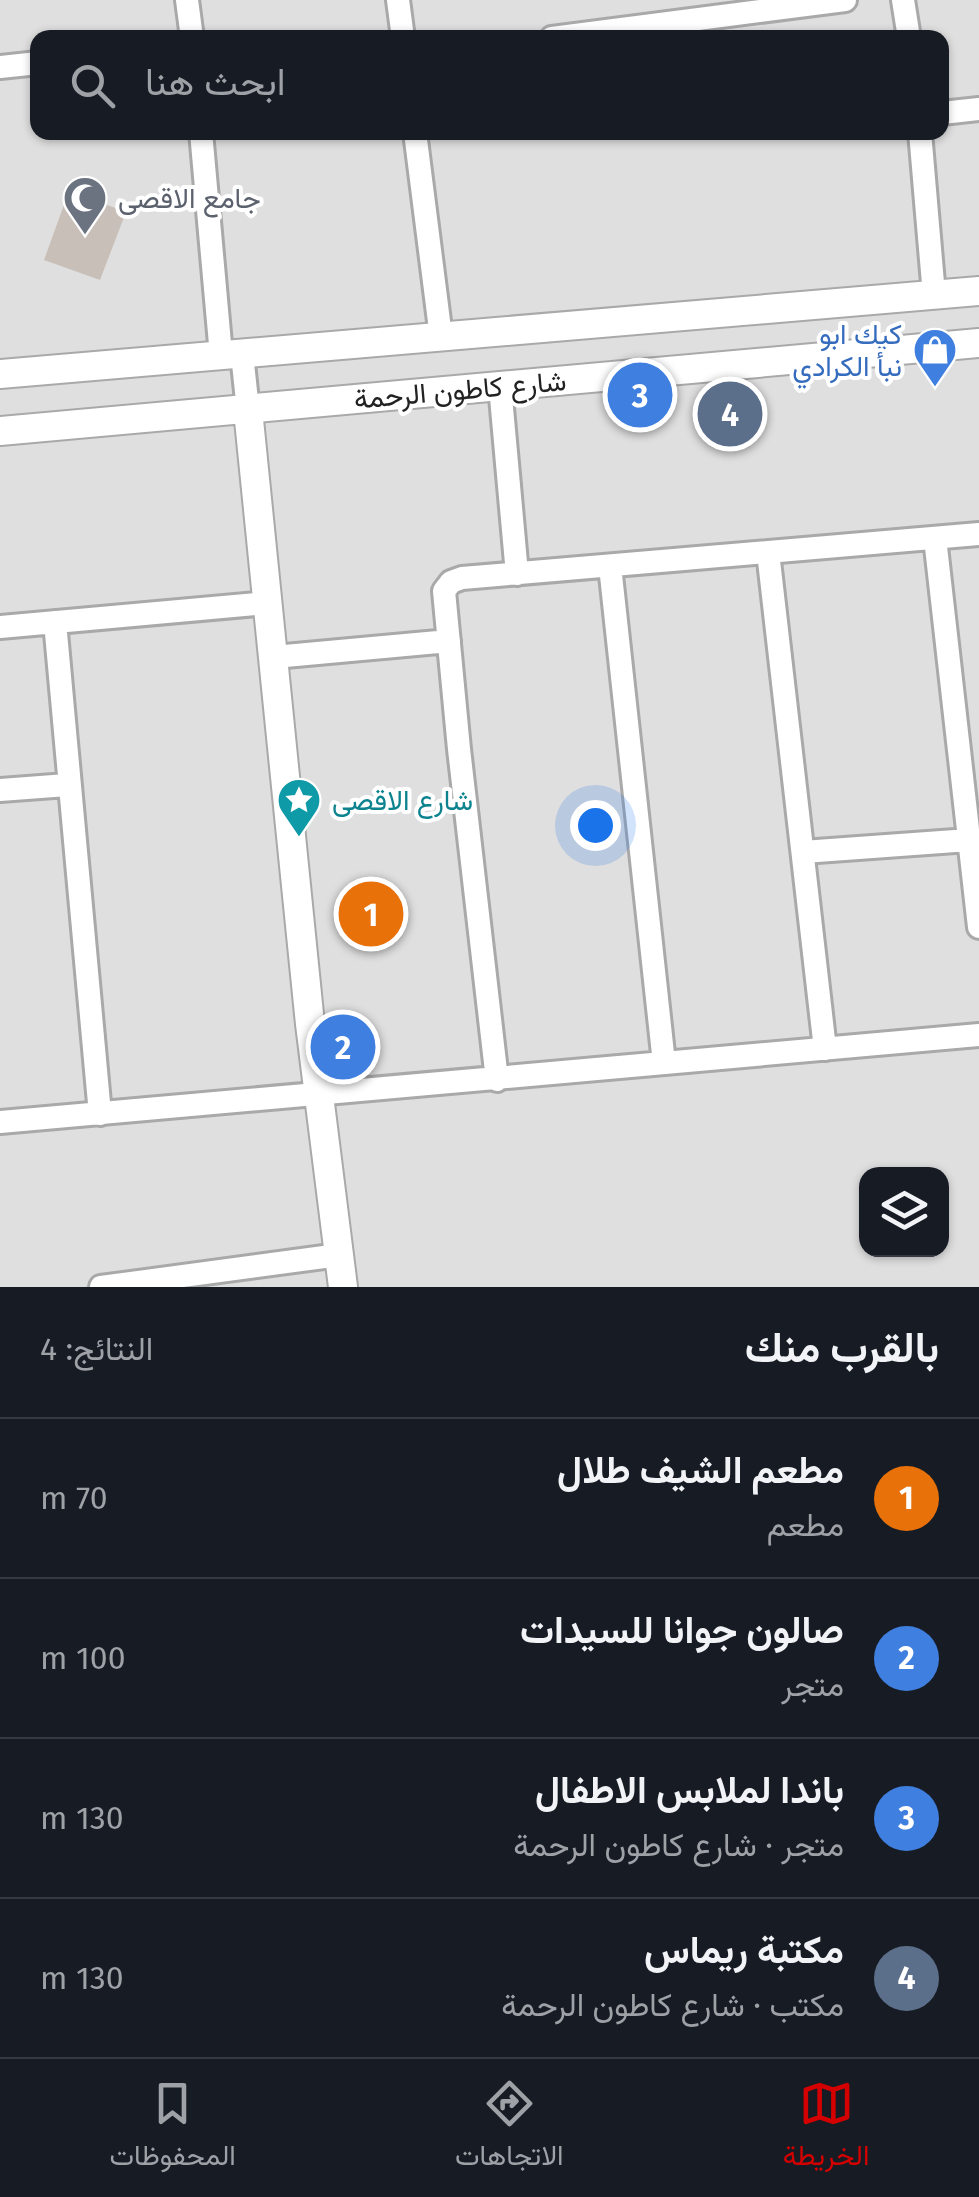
<!DOCTYPE html>
<html lang="ar">
<meta charset="utf-8">
<style>
body{margin:0;font-family:"Fira Sans",Vazirmatn,sans-serif;background:#242831;color:#f1f3f6;direction:rtl}
.controls{position:absolute;right:30px;bottom:30px;display:grid;overflow:hidden;border-radius:20px;box-shadow:0 2px 8px #0004}
.controls button{width:90px;height:90px;display:grid;place-items:center;padding:0;border:0;border-bottom:2px solid #363941;background:#171b24;color:#f1f3f6;font:50px sans-serif}
.you{position:absolute;left:595px;top:825px;width:35px;height:35px;margin:-25px;border:8px solid #fff;border-radius:50%;background:#1a73e8;box-shadow:0 0 0 15px #1a73e833}
.badge{display:grid;place-items:center;width:65px;height:65px;border-radius:50%;background:#d40000;color:#fff;font-size:32px;font-weight:700}
.pin{position:absolute;translate:-50% -50%;border:5px solid #fff;box-shadow:0 2px 10px #0006}
.list{margin:0;padding:0;list-style:none}
h2{display:flex;justify-content:space-between;align-items:center;height:130px;margin:0;padding:0 40px;font-size:42px}
h2 small{font-size:32px;font-weight:400;color:#9ea1a6}
.list li{display:grid;grid-template-columns:65px 1fr auto;gap:30px;align-items:center;box-sizing:border-box;height:160px;padding:0 40px;border-top:2px solid #363941}
.list b{display:block;font-size:38px;white-space:nowrap}
.list p{margin:0;font-size:32px;white-space:nowrap;color:#9ea1a6}
.list em{font-size:32px;font-style:normal;color:#9ea1a6}
.icon{flex:none;width:55px;height:55px;fill:none;stroke:currentColor;stroke-width:2;stroke-linecap:round;stroke-linejoin:round}
.map{position:relative;flex:none;width:979px;height:1287px;overflow:hidden;direction:ltr}
.search{position:absolute;background:#171b24;box-shadow:0 2px 8px #0004;left:30px;right:30px;top:30px;height:110px;display:flex;align-items:center;gap:25px;box-sizing:border-box;padding:0 35px;border-radius:20px;color:#9ea1a6;font-size:38px}
.sheet{height:770px;background:#171b24}
nav{display:flex;justify-content:space-around;align-items:center;box-sizing:border-box;height:140px;border-top:2px solid #363941;background:#171b24;font-size:28px;color:#9ea1a6}
nav a{display:grid;justify-items:center;gap:5px}
nav .on{color:#d40000}
.map>svg:first-child{display:block}
</style>
<div class="map">
<svg width="979" height="1287" viewBox="0 0 979 1287">
<rect width="100%" height="100%" fill="#f2efe9"/>
<path fill="#e0dfdf" fill-rule="evenodd" d="M0 0H979V1287H0ZM38 38H942V132H38ZM866 1174H942V1250H866Z"/>
<path fill="#c7bfb8" d="M69 191 126 212 100 280 44 260Z"/>
<g fill="none" stroke-linecap="round" stroke-linejoin="round">
<defs>
<path id="minor" d="M187 0 192 38
M398 0 403 38
M903 0 909 38
M552 38 845 0
M0 67 38 63
M942 113 979 109
M201 132 221 355
M415 132 441 337
M920 132 934 295
M242 354 248 410
M500 386 517 574
M935 538 979 927
M768 552 825 1049
M610 566 664 1063
M55 622 100 1114
M0 627 268 603
M274 657 449 641
M0 790 67 785
M803 852 969 840
M497 1080 459 749 444 591 451 582 462 578 979 534
M0 1122 979 1035
M101 1287 339 1255"/>
<path id="tertiary" d="M0 374 979 291
M248 410 310 1024 343 1287
M0 431 979 343"/>
</defs>
<use href="#minor" stroke="#a9a9a9" stroke-width="28"/>
<use href="#tertiary" stroke="#a9a9a9" stroke-width="32"/>
<use href="#minor" stroke="#fff" stroke-width="22"/>
<use href="#tertiary" stroke="#fff" stroke-width="28"/>
</g>
<defs>
<symbol id="mosque-pin" viewBox="-11 -11 22 30"><path d="M0 17L-7.5 6A9.5 9.5 0 1 1 7.5 6Z" fill="#6b7280" stroke="#fff"/><path d="M3.5-4.9A6 6 0 1 0 3.5 4.9A5 5 0 1 1 3.5-4.9Z" fill="#fff"/></symbol>
<symbol id="shop-pin" viewBox="-11 -11 22 30"><path d="M0 17L-7.5 6A9.5 9.5 0 1 1 7.5 6Z" fill="#3f7fe0" stroke="#fff"/><path d="M-5-2.5h2.3a2.7 3.5 0 0 1 5.4 0H5L5.5 6h-11ZM-1.5-2.5h3a1.5 2.3 0 0 0-3 0Z" fill="#fff"/></symbol>
<symbol id="sight-pin" viewBox="-11 -11 22 30"><path d="M0 17L-7.5 6A9.5 9.5 0 1 1 7.5 6Z" fill="#0f9aa8" stroke="#fff"/><path d="M0-6L1.8-2.2L6-1.7L2.9 1.2L3.7 5.4L0 3.3L-3.7 5.4L-2.9 1.2L-6-1.7L-1.8-2.2Z" fill="#fff"/></symbol>
</defs>
<g fill-rule="evenodd">
<use href="#mosque-pin" x="60" y="173" width="50" height="68"/>
<use href="#shop-pin" x="910" y="325" width="50" height="68"/>
<use href="#sight-pin" x="274" y="775" width="50" height="68"/>
</g>
<g text-anchor="middle" dominant-baseline="central" stroke-width="8" stroke-linejoin="round" paint-order="stroke">
<g font-size="28" fill="#5b616d" stroke="#fff" text-anchor="start">
<text x="118" y="198">جامع الاقصى</text>
</g>
<g font-size="28" fill="#366cbe" stroke="#fff" text-anchor="end">
<text x="902" y="334">كيك ابو<tspan x="902" dy="32">نبأ الكرادي</tspan></text>
</g>
<g font-size="28" fill="#222" stroke="#fff">
<text transform="translate(460 390) rotate(-5)">شارع كاطون الرحمة</text>
</g>
<g font-size="28" fill="#0d838f" stroke="#fff" text-anchor="start">
<text x="332" y="800">شارع الاقصى</text>
</g>
</g>
</svg>
<div class="controls">
<button><svg class="icon" aria-label="layers" viewBox="0 0 24 24"><path d="M12 4l9 5-9 5-9-5zM3 14l9 5 9-5"/></svg></button>
</div>
<div class="you"></div>
<div class="pin badge" style="left:371px;top:914px;background:#e8710a">1</div>
<div class="pin badge" style="left:343px;top:1047px;background:#3f7fe0">2</div>
<div class="pin badge" style="left:640px;top:395px;background:#3f7fe0">3</div>
<div class="pin badge" style="left:730px;top:414px;background:#5c6f8a">4</div>
<div class="search"><svg class="icon" aria-label="search" viewBox="0 0 24 24"><circle cx="10" cy="10" r="6"/><path d="M15 15l6 6"/></svg>ابحث هنا</div>
</div>
<section class="sheet">
<h2>بالقرب منك<small>النتائج: 4</small></h2>
<ul class="list">
<li><span class="badge" style="background:#e8710a">1</span><div><b>مطعم الشيف طلال</b><p>مطعم</p></div><em>70 m</em></li>
<li><span class="badge" style="background:#3f7fe0">2</span><div><b>صالون جوانا للسيدات</b><p>متجر</p></div><em>100 m</em></li>
<li><span class="badge" style="background:#3f7fe0">3</span><div><b>باندا لملابس الاطفال</b><p>متجر · شارع كاطون الرحمة</p></div><em>130 m</em></li>
<li><span class="badge" style="background:#5c6f8a">4</span><div><b>مكتبة ريماس</b><p>مكتب · شارع كاطون الرحمة</p></div><em>130 m</em></li>
</ul>
</section>
<nav>
<a class="on"><svg class="icon" aria-label="map" viewBox="0 0 24 24"><path d="M3 6l6-2 6 2 6-2v14l-6 2-6-2-6 2zM9 4v14M15 6v14"/></svg>الخريطة</a>
<a><svg class="icon" aria-label="directions" viewBox="0 0 24 24"><path d="M12 3l9 9-9 9-9-9zM9 14v-3h6M13 9l2 2-2 2"/></svg>الاتجاهات</a>
<a><svg class="icon" aria-label="saved" viewBox="0 0 24 24"><path d="M7 4h10v16l-5-4-5 4z"/></svg>المحفوظات</a>
</nav>
